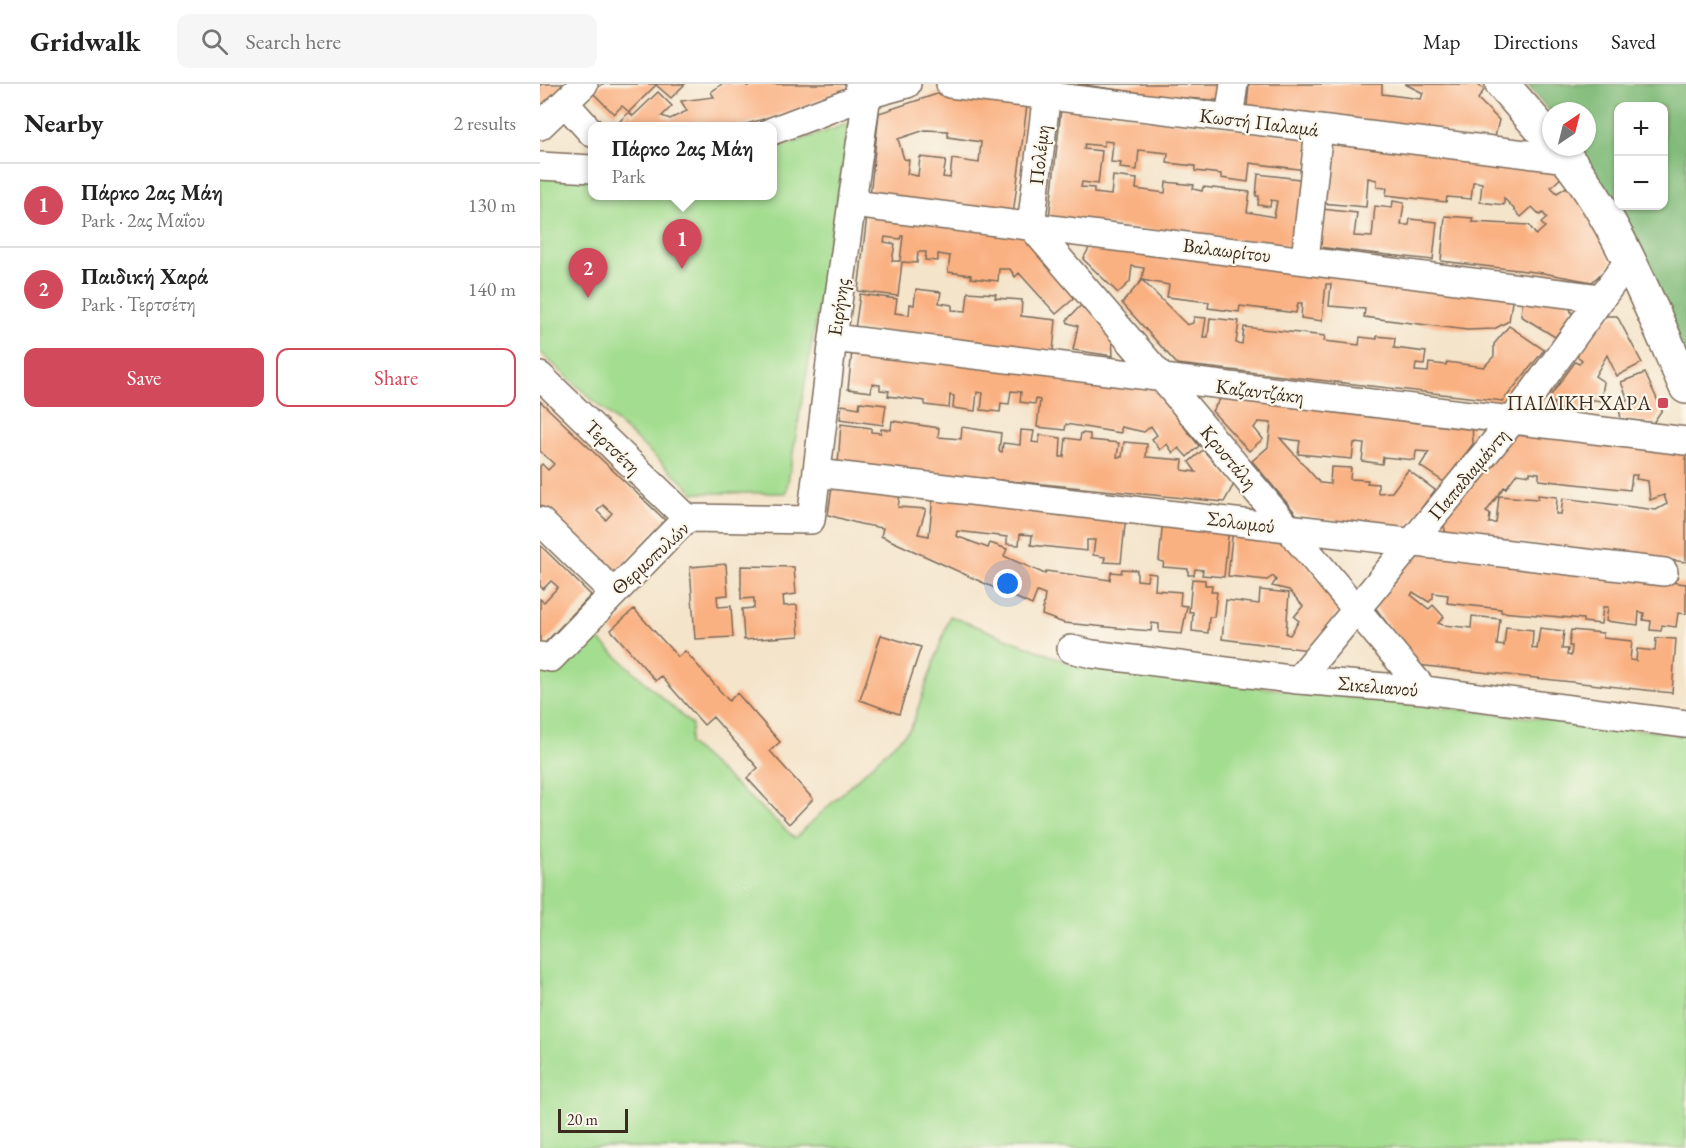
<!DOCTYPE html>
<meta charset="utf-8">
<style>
body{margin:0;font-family:"EB Garamond",serif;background:#f6f6f6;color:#222}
.controls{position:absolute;right:18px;top:18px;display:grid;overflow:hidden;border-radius:12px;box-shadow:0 2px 4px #0004}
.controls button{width:54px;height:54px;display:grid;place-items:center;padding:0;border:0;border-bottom:2px solid #e0e0e0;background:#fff;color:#222;font:30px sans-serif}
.compass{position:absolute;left:1002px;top:18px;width:54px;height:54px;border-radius:50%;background:#fff;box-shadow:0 2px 4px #0004;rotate:35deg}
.scale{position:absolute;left:18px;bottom:15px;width:70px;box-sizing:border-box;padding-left:6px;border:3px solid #3b2a1e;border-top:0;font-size:16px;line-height:21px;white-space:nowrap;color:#3b2a1e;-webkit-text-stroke:4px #fbf7ec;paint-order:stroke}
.you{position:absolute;left:468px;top:500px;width:21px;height:21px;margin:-15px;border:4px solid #fff;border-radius:50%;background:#1a73e8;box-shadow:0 0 0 9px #1a73e833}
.badge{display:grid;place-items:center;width:39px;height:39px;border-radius:50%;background:#d1495b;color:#fff;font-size:20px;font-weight:700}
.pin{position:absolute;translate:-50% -50px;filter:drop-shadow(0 2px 3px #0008)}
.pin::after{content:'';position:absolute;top:32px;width:21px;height:18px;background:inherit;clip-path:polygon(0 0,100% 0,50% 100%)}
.popup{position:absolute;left:48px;top:38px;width:189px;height:78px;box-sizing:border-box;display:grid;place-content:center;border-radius:12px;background:#fff;filter:drop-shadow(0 2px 4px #0005);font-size:20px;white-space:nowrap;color:#767676}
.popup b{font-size:22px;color:#222}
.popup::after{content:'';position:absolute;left:50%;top:100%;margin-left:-12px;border:12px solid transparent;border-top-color:#fff}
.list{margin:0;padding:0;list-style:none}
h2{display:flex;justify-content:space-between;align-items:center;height:78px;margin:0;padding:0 24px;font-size:26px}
h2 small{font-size:20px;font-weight:400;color:#767676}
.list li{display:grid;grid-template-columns:39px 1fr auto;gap:18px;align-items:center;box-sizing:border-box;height:84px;padding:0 24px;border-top:2px solid #e0e0e0}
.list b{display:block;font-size:22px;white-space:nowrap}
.list p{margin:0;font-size:20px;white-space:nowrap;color:#767676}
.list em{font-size:20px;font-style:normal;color:#767676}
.actions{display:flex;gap:12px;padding:18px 24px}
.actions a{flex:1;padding:14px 0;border:2px solid #d1495b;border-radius:12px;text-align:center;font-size:21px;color:#d1495b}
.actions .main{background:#d1495b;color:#fff}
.icon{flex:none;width:33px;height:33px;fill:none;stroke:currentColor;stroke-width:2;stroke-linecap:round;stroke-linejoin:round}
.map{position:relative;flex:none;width:1146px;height:1064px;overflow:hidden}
header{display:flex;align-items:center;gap:36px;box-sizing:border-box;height:84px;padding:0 30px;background:#fff;border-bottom:2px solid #e0e0e0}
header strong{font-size:28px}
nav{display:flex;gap:33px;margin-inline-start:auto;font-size:21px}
.search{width:420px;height:54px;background:#f6f6f6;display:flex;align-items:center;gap:15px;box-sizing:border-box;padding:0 21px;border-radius:12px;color:#767676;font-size:22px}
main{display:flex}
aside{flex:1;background:#fff}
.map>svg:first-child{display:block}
</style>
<header>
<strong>Gridwalk</strong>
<div class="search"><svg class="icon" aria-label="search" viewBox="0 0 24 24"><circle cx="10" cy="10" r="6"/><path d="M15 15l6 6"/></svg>Search here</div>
<nav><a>Map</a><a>Directions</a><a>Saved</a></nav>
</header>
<main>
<aside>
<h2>Nearby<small>2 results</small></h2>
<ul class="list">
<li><span class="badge">1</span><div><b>Πάρκο 2ας Μάη</b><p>Park · 2ας Μαΐου</p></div><em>130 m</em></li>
<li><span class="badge">2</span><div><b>Παιδική Χαρά</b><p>Park · Τερτσέτη</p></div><em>140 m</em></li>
</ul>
<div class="actions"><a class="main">Save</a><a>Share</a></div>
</aside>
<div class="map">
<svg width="1146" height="1064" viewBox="0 0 1146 1064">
<rect width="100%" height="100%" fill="#fbf7ec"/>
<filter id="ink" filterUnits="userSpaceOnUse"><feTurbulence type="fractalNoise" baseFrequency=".0167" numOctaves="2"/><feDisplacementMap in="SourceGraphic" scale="12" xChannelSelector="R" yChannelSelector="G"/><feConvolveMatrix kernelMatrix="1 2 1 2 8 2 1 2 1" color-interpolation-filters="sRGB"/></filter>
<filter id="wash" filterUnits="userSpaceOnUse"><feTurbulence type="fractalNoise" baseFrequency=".008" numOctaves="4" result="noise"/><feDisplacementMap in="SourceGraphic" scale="24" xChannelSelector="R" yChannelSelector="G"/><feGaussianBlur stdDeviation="1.35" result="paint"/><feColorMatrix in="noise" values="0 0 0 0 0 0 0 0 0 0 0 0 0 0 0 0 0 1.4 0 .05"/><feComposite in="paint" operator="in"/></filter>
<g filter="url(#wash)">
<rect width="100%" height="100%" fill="#f4e4ca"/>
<path fill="#a3dd8f" stroke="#6f8456" stroke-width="1.5" d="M310 39 246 409H155L0 268V89L52 93V112H232V66Z
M410 532 540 583 1146 651V1064H0V584L18 587 57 554 152 641 149 660 255 754 371 644Z"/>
<path fill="#82bc7a" stroke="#5e734c" stroke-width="1.5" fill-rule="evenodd" d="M987 0H1146V279L1037 63H1047V27H1011V29ZM1078 22H1124V122H1078Z"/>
<g id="blocks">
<path fill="#fab182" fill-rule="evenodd" d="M0 0H25L0 25Z
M62 0H145L131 14 116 1 89 28 93 32 118 8 132 22 122 32 130 35 147 27 141 17 174 13 171 8 182 0H206L207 2 213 0H306L308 3 257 25 200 42H85L80 37 89 28 82 22 74 30 53 9Z
M537 0H692L689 17 629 13Z
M709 0H842V10L881 15 883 9 865 0H937L944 6 938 15 959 36 955 53 707 22Z
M397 10 487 21 473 131 330 112 339 29ZM385 46 408 47V53L441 58 439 79 412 75 410 94 403 93 406 76 380 73 378 92 367 90 369 76 364 75 358 55Z
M521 25 770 54 766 86 710 79 708 98 681 94V90L655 87V82L627 79 628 69 599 66 597 86 580 84 581 79 571 78 573 58 564 57V62L545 60 544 65 562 67 558 100 542 98 541 103 554 104V109L571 111 573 92 597 95 596 105 625 109 626 98 654 101 653 105 662 107 663 103 710 108 707 128 734 133 737 117 731 116 730 123 718 121 719 112H716L718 90 767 96 760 163 509 134Z
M789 56 1005 73 1022 93 1011 103 1017 109 1030 101 1051 136 1072 179 1052 198 1003 189 901 177 905 132 933 134 932 138 989 141 996 151 1005 143 1001 139 1007 134 1003 129 1000 131 992 123 981 133 964 114V121L940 118 942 99 937 98H933L931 115 907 113 906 118 846 111 847 104 837 103V96L828 94 826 123 781 119Z
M853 117 864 119 861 141H869L870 135 897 138 893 176 777 163 782 125 817 129 814 152 832 153 835 122 852 124Z
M327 132 484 151 537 212 516 230 479 189 475 193 470 185H459L458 197 431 194V191L408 188 410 172 398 170V177L385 176 386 168H378L377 179 362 178 358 212 318 207ZM361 152H363L360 177H352L355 160 344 158 345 153 360 155Z
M553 157 973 211 969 237 954 245 927 246 824 233 825 225 789 222 791 200H786L782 237 761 234 762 219H758L756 229 700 222 699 228 668 224 669 218 627 213 629 201 602 196 647 241 653 239 654 233 666 234 663 253H668L670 234 699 237 696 259 702 260 704 243 785 252 784 257 819 261 820 253 837 255V252L855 254 854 264 886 268 884 281 876 280 875 287 888 288 889 279 906 281 907 278 944 283 954 272V260L969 242 1004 266 963 317 637 280 582 219 602 196 604 184 592 182 590 198 578 209 543 175Z
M376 205 401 208 399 219 412 221V226L426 227 428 208 456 210 455 214 482 216 481 232 516 236 513 267 315 245 320 210 357 215 355 229 369 231 370 220 374 221Z
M983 212 1027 215 1032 231 1015 253 981 232Z
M543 219 572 252 573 272 533 266 538 242 528 239 527 236Z
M1064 232H1077L1102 279 1077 292 1067 271 1055 292 1064 298 1061 317 1047 315 1036 331 1012 323 1014 319 1008 315 1035 278 1039 280 1042 276 1033 269Z
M312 267 611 300 659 362 647 373 639 364 633 369 627 360 620 366 612 355 617 351 611 342 604 348 581 343V349L526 340 525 346 497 343 500 316 496 315 495 320 480 318 481 308 471 307 469 320 461 319 460 328 441 326 443 309 437 308 435 327 413 324 414 312 410 311 409 324 385 321V317L348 312 349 307 340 306V301L332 300 331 308 308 305Z
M1105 289 1122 326 1113 339 1081 335 1078 319 1088 316 1081 298Z
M683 311 932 339 933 360 904 398 880 382 889 368 876 367 875 376 843 373 842 380 822 377 824 360 814 359 812 375 758 370 760 357 740 354 780 399 790 400 791 383 811 384 810 395 828 396 827 399 838 400V409L852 408 868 386 895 406 865 446 757 431 712 377 728 363 731 339 718 338 714 344 723 355 709 367 672 327Z
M0 317 125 436 73 490 0 421V382L2 380 8 386 14 380 0 367ZM63 421 72 429 66 436 57 427Z
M320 318 346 321 343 341 300 335 302 321 319 324Z
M352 337 399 344 398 353 421 355 422 343 461 349 459 367 462 368 463 359 480 361 481 346 494 347 492 358 499 359 500 351 521 354 520 373H524L526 354 540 356 541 349 550 350V356L579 359 577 373H582L584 358 607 360 606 373 643 376 642 386 656 388 649 378 663 366 694 400 684 418 298 380 301 340 331 344V348L341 349V345L351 346Z
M973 344 1146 364V478L906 450 902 434ZM990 388 999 389V396L1090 406 1092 391H1097L1096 395 1108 397 1110 416 1124 411 1127 420 1116 426 1023 414 1021 430H1016L1017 413 998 411V415L959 412 956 439H949L950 430 946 428 964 403 966 404 977 389 990 391Z
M292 403 360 410 358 423 386 425 378 450 389 452 393 412 586 432 581 479 564 478 565 473 553 471 555 456H547V467L491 461 492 451 480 450 479 461 467 460V453L417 447 416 452 448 464 450 459 467 465 464 472 505 490 506 487 570 496 571 488 581 489 582 485 597 486V496L607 497 608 489 616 490 615 506 641 508 640 521 647 522 642 550 619 548V540L612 539 611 547 577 544 524 539 502 531 505 511 497 508 492 521 341 452 343 444 320 440 288 431Z
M623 435 689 442 684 493 662 491 663 486 655 485 654 491H648V485L623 483 624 478 619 477Z
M693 443 741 449 801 524 769 566 682 555 686 516 719 520 720 506 749 509 746 550 750 551 759 537 754 533 763 522 749 506 732 502 736 496 733 492 727 496 688 492Z
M0 461 51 511 3 561 0 559V515L4 518 18 503 11 497 3 505 0 502Z
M873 466 1146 500V530L1138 529 1136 543 1122 541 1121 547 1110 546 1111 537 1103 536 1104 529 1099 528 1098 541 1066 537 1068 523H1063L1061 540 1043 538V535L961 528V525L907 519 908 511 893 509V514L889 518 873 508 871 511 889 525 893 521 904 533 898 539 903 541 931 544 932 532 960 535 957 561 964 562 966 543 993 546 992 564 997 565 1000 544 1024 547 1022 565H1028L1027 571 1031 572 1032 562H1029L1031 546 1063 549V554L1092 557 1090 576 1096 577 1097 565 1115 567 1116 554 1136 555 1132 609 877 581 832 519Z
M186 480 188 511 177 512 178 523 191 522 193 553 155 555 150 483Z
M201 482 254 483 256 510 243 512 244 522 257 521 259 552 204 556 202 525 214 524V514L201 515Z
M652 495 665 496V501H672L671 508H677L674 533H669L668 549 652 547 653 528H649Z
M94 525 138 573 145 567 189 617 197 609 240 658 230 667 273 715 249 740 207 694 218 684 173 633 164 641 121 592 116 597 71 546Z
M341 551 381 563 359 630 320 616Z"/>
</g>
</g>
<g filter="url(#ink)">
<use href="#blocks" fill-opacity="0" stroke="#7c6b5a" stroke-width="1.5"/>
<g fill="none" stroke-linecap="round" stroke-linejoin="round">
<defs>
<path id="minor" d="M410 0 1028 75
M508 0 491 142 623 295 884 606
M25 19 52 49
M689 34 694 0
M0 42 44 0
M232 47 327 11 367 0
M0 82 52 85
M313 120 1060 214
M765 176 779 45
M293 254 1146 357
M0 292 147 434
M277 389 1124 488
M0 437 73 508
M531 565 552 570 758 596 884 606 1146 640
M0 572 11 574 147 434 271 436 293 254 327 11 319 0
M758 596 972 337 1089 176"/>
<path id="major" d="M962 0 1011 56
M1017 63C1074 127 1111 225 1146 303"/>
</defs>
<use href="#minor" stroke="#7c6b5a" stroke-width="30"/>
<use href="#major" stroke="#7c6b5a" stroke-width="36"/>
<use href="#minor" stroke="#fff" stroke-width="27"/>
<use href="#major" stroke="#fff" stroke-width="33"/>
</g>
</g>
<rect fill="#d1495b" stroke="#fbf7ec" stroke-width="2" x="1117" y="313" width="12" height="12" rx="3"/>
<g text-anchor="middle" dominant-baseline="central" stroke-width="4.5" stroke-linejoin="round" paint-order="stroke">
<g font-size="20" fill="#3b2a1e" stroke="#fbf7ec">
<text transform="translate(719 38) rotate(7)">Κωστή Παλαμά</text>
<text transform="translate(499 71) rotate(-84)">Πολέμη</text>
<text transform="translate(687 166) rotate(7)">Βαλαωρίτου</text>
<text transform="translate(298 223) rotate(-82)">Ειρήνης</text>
<text transform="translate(720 307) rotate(7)">Καζαντζάκη</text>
<text transform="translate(73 363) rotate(44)">Τερτσέτη</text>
<text transform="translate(689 373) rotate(50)">Κρυστάλη</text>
<text transform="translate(928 390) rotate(-50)">Παπαδιαμάντη</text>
<text transform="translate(701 438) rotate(7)">Σολωμού</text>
<text transform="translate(110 474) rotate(-43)">Θερμοπυλών</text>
<text transform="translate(838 602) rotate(5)">Σικελιανού</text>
</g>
<g font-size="20" fill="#3b2a1e" stroke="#fbf7ec" text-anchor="end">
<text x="1111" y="319">ΠΑΙΔΙΚΗ ΧΑΡΑ</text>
</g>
</g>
</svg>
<div class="controls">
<button>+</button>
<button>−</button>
</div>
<svg class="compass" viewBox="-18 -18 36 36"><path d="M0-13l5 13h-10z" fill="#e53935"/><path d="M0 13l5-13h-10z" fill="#767676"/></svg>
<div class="scale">20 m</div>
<div class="you"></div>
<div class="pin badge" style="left:142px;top:185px">1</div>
<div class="popup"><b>Πάρκο 2ας Μάη</b>Park</div>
<div class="pin badge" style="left:48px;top:214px">2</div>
</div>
</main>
